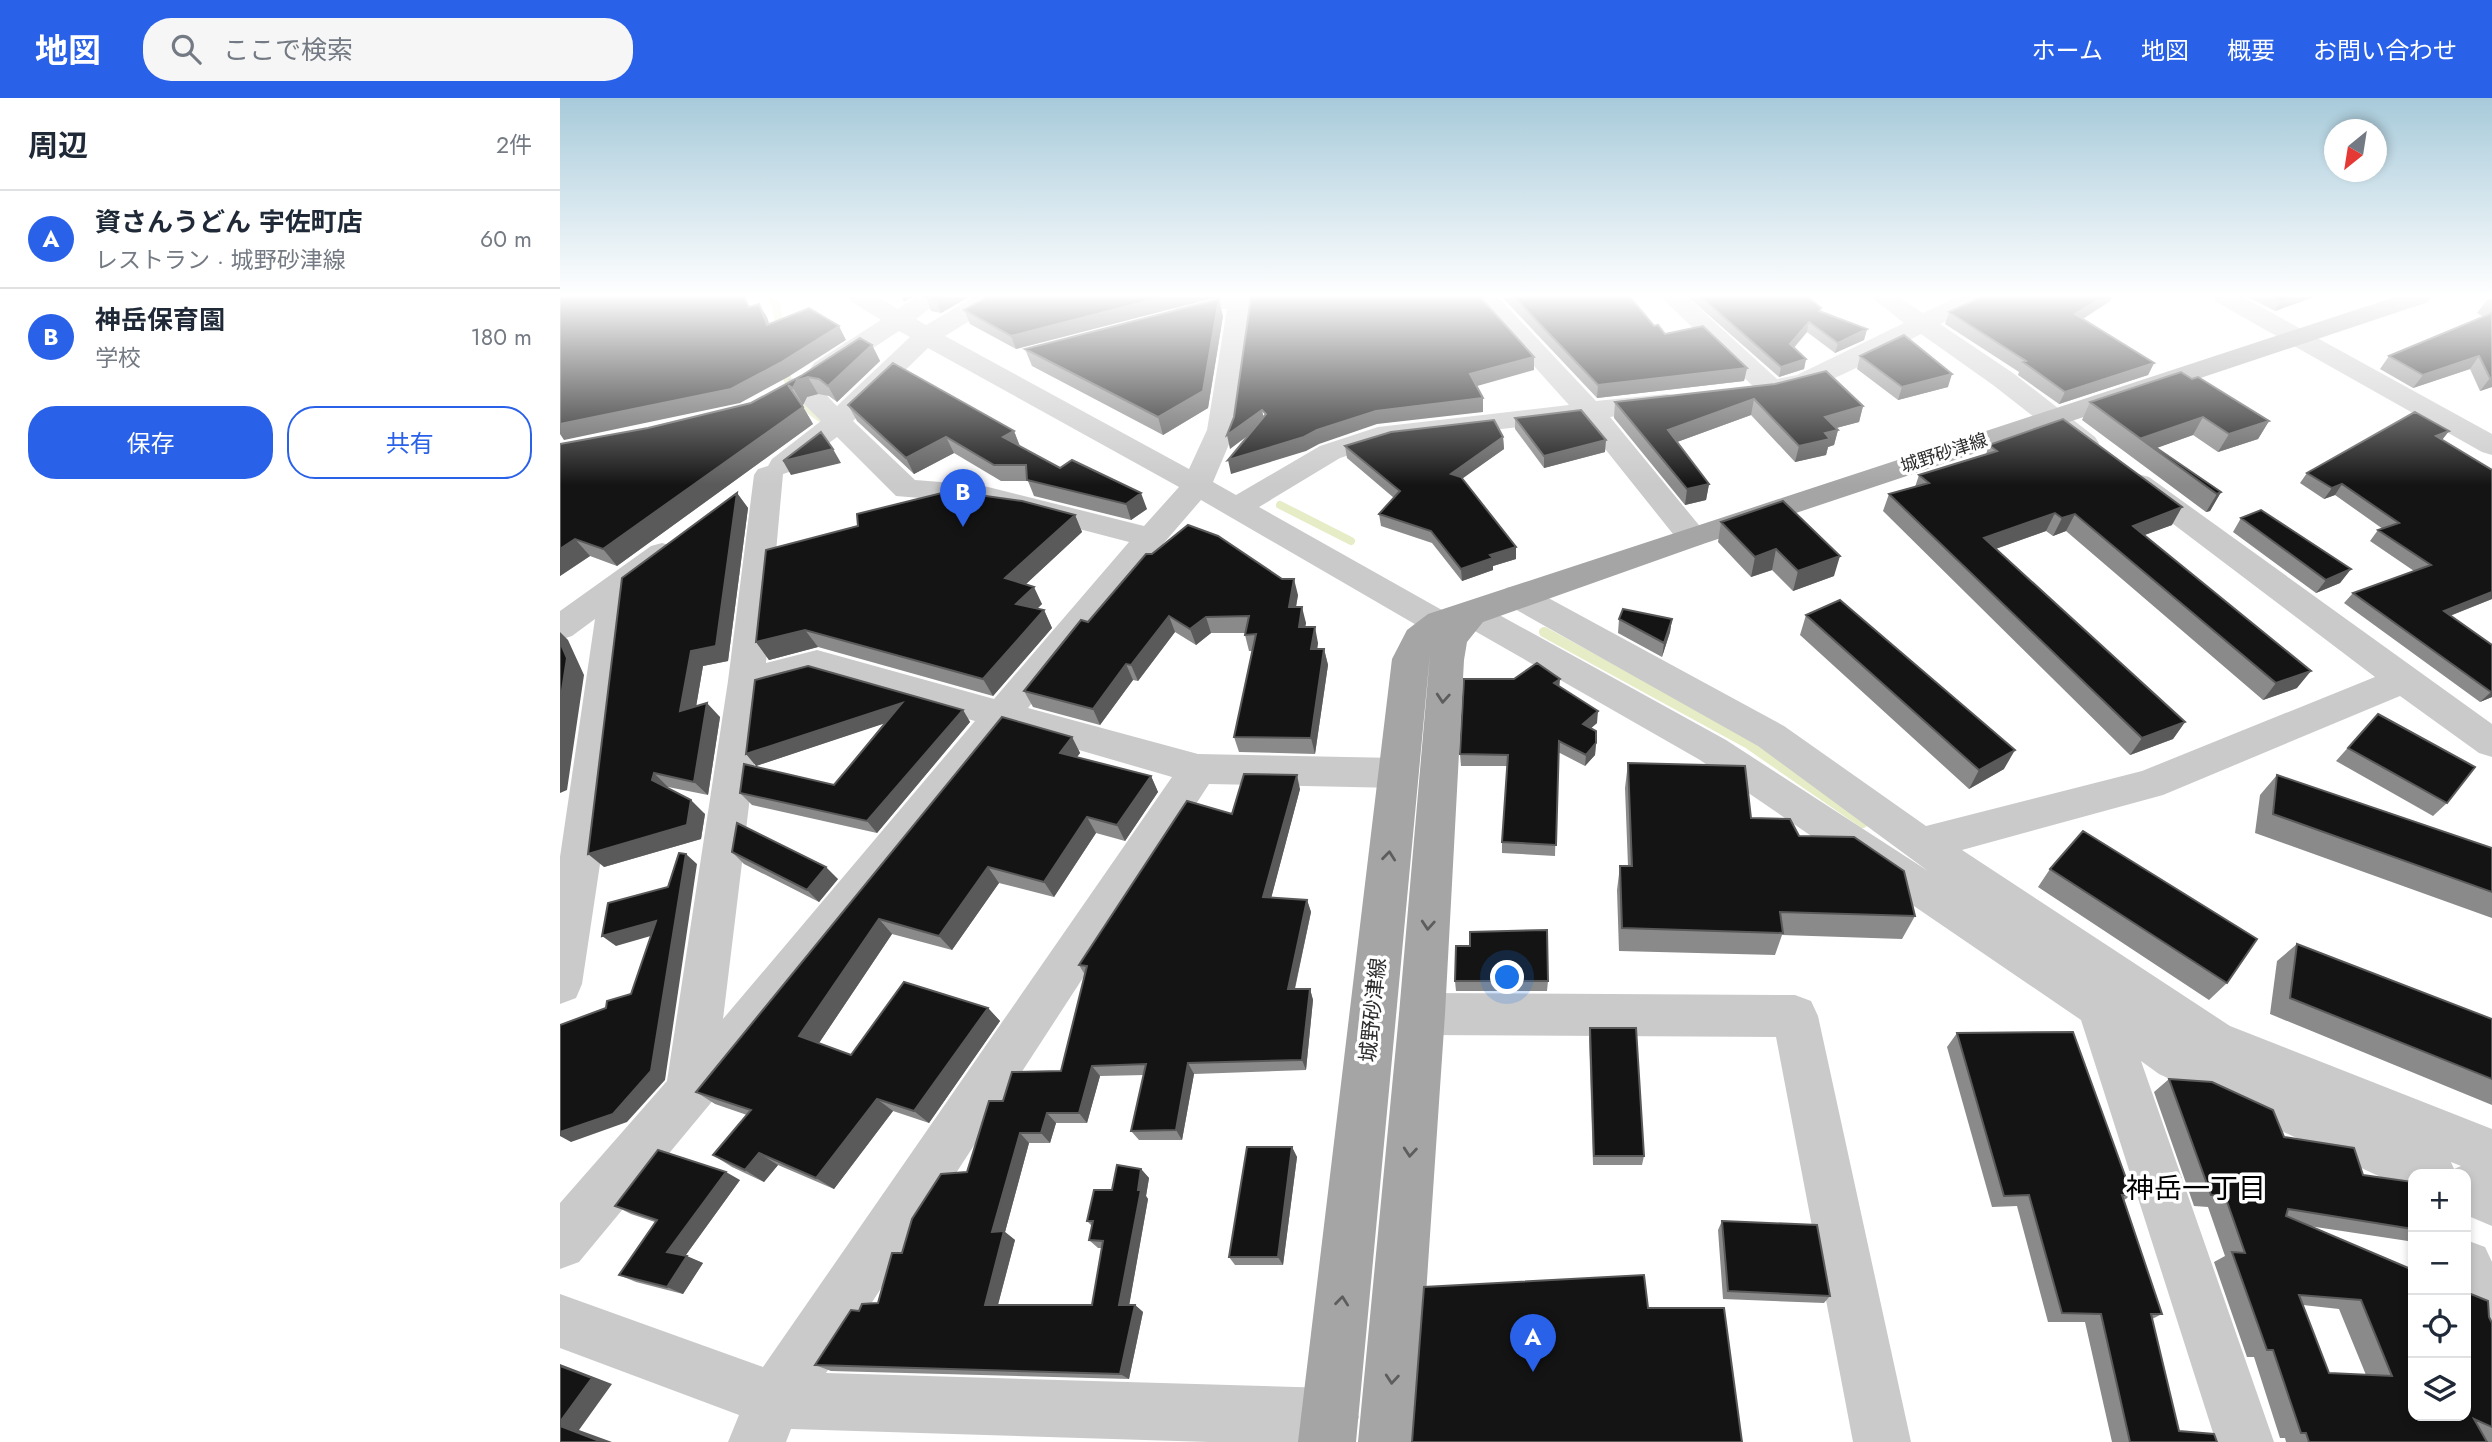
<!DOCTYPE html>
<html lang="ja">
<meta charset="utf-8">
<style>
body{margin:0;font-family:Jost,"Noto Sans JP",sans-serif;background:#f6f6f7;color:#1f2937}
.controls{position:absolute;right:21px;bottom:21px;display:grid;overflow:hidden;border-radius:14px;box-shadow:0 4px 10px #0003}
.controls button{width:63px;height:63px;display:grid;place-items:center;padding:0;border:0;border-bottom:2px solid #e0e1e3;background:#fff;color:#1f2937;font:35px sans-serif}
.compass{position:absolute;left:1764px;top:21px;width:63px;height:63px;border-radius:50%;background:#fff;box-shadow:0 4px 10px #0003;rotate:210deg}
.you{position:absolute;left:948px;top:880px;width:24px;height:24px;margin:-18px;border:5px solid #fff;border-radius:50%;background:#1a73e8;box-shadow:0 0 0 10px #1a73e833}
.badge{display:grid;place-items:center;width:46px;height:46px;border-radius:50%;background:#2a61e9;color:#fff;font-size:23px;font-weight:700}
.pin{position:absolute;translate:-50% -58px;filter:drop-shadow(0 2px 4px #0008)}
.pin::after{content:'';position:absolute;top:37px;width:24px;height:21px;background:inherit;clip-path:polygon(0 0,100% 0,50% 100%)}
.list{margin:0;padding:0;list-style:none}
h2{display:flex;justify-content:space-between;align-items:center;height:91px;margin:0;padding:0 28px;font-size:30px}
h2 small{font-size:23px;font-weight:400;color:#747a83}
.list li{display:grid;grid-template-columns:46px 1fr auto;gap:21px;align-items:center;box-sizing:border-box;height:98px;padding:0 28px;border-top:2px solid #e0e1e3}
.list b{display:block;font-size:26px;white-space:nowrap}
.list p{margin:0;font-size:23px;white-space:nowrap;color:#747a83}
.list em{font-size:23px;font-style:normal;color:#747a83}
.actions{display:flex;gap:14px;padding:21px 28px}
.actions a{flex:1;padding:16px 0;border:2px solid #2a61e9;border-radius:28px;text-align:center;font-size:24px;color:#2a61e9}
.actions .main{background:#2a61e9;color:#fff}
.icon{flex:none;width:38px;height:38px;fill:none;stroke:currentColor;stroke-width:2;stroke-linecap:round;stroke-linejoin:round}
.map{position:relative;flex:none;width:1932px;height:1344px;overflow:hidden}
header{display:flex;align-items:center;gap:42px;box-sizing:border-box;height:98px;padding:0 35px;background:#2a61e9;color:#fff}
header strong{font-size:33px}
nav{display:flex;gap:38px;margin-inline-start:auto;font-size:24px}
.search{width:490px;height:63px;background:#f6f6f7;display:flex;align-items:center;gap:18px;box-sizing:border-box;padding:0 24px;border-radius:28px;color:#747a83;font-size:26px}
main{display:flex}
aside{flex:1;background:#fff}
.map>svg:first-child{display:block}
</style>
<header>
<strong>地図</strong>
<div class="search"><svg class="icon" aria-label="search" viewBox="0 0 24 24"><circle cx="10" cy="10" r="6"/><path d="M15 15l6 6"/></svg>ここで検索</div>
<nav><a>ホーム</a><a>地図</a><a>概要</a><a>お問い合わせ</a></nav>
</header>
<main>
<aside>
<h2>周辺<small>2件</small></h2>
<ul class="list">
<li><span class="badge">A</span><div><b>資さんうどん 宇佐町店</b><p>レストラン · 城野砂津線</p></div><em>60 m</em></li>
<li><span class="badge">B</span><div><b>神岳保育園</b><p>学校</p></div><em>180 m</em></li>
</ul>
<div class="actions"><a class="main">保存</a><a>共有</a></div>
</aside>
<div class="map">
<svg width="1932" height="1344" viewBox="0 0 1932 1344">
<rect width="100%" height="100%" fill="#fff"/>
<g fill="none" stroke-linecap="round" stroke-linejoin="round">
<path stroke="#e5ecc6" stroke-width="8" d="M210 199 216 206 220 235
M224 269 233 300 262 321
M720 407 791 443"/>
<path stroke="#e5ecc6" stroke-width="10" d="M984 534 1187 645 1303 725"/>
<path fill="#cacaca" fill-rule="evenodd" d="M289 199H318L338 211 356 199H385L356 221 366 227 414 199H443L440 204 385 238 629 371 647 332 667 211 621 212 582 204 579 199H693L675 332 653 384 676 397 760 348 818 329 1009 307 912 199H938L1036 303 1107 296 1117 298 1121 304 1117 310 1050 319 1143 432 1148 439 1143 446 1132 449 1121 446 1022 322 832 343 780 360 699 409 889 516 907 541 902 550C882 555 876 548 865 532L641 402 540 519 468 610 638 656 838 660 852 664 857 675 852 686 838 690 649 686 266 1275 770 1290 790 1299 799 1319 790 1339 779 1344H649L231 1331 226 1344H168L179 1317 0 1250V1196L203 1269 612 679 450 632 236 902 19 1164 0 1171V1105L107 983 168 583 194 377 198 371 208 368 212 361 261 323 225 287 229 281C251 276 263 294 277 308L350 239 339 233 272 277 263 279 254 277 250 271 254 265 321 222 292 204ZM368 250 619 389 584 428 420 387 355 382 293 323ZM277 339 336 398 420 405 569 444 434 601 257 552 206 565 223 376 232 373ZM257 578 415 623 163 921 203 592Z
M1101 199H1127L1217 281 1237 277 1344 225 1311 199H1339L1363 215 1397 199H1428L1425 204 1380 226 1453 275 1535 339 1539 345 1535 351 1525 354 1515 351 1433 287 1361 236C1325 254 1240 306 1202 297Z
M1653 199H1683L1932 336V357L1922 354 1656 204Z
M1578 376 1589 379 1932 626V659L1919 655 1840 598 1603 697 1402 752 1670 928 1932 1031V1128L1906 1117V1076H1853V1094L1599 976 1581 963 1714 1344H1656L1521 922 1140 662 899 524 894 516 899 508 911 504 923 508 1166 642 1368 773 1198 648 946 506 941 498 946 490 958 487 970 490 1224 628 1366 728 1582 673 1815 579 1567 391 1563 385 1567 379ZM1891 1064 1901 1068 1894 1071Z
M102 445 113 448 118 455 113 462 72 493 48 713 22 886 16 900 0 906V759L35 521 12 538 0 542V513L91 448Z
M862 895 1235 897 1251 903 1258 918 1351 1344H1293L1216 939 862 937 846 931 839 916 846 901Z
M1906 1142 1925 1149 1932 1164V1248L1913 1240 1906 1226Z"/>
<path fill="#a5a5a5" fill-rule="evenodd" d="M1835 199H1871L1868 204 1143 446 923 524 907 544 904 562 885 916 856 1344H798L839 916 870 556 796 1344H738L832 561 847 532 868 516Z"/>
</g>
<path fill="#8a8a8a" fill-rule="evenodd" d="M366 199H409L381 215 371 213Z
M657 199 456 251 410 226 404 212Z
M942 199H1070L1094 228 1105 236 1187 270 1184 283 1037 300Z
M1128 199H1248L1261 213 1307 231 1304 242 1275 255 1247 234 1234 250 1246 261 1244 271 1219 279Z
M1688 199H1754L1715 213Z
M1932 201V289L1920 293 1910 271 1853 290 1820 271 1829 258 1924 219 1917 215 1927 202Z
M1550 203 1523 221 1594 265 1588 277 1499 306 1458 277 1459 274 1385 226 1389 214Z
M663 218 648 310 603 337 472 268 465 251Z
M312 247 320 263 277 304 269 298 258 296 247 299 243 307H242L253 326 57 468 30 458 0 478V351L191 305Z
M1300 258 1388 289 1338 302 1297 271Z
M1215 286 1303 308 1299 324 1276 330 1278 332 1274 347 1268 349 1266 357 1235 364 1191 317 1117 344 1149 386 1146 402 1125 407 1054 320 1055 304Z
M1530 304 1709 323 1698 341 1658 354 1633 337 1596 350 1661 394 1650 413 1646 414 1522 322Z
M288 307 454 333 460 348 500 370 587 411 571 422 474 398 468 383H441L394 355 354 376 297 323Z
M955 320 1045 354 984 370 955 331Z
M1889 333 1882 342 1932 372V501L1890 518 1932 547V599L1920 604 1784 505 1793 495 1854 473 1810 443 1818 432 1823 431 1775 397 1764 401 1740 385 1747 375Z
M943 339 944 351 902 380 956 461 933 468V472L902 483 872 445 821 428 819 416 834 400 787 360 785 348Z
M1429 347 1612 427 1584 437 1737 590 1703 602 1506 433 1493 438 1486 433 1435 451 1625 624 1613 641 1570 657 1323 413 1329 396 1355 389 1359 377 1426 356Z
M177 395 188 410 168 563 143 568 136 608 160 619 148 697 108 689V690L145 716 141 741 44 769Z
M515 417 522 434 466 486 482 506 477 511 484 512 492 530 433 598 258 549 209 562 196 544Z
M1681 420 1791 471 1780 485 1756 495 1673 434Z
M1161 424 1274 478 1233 493 1212 472 1191 479 1158 444Z
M738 497 736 509 746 525 745 529 758 545 757 551H764L768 567 755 656 679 654 674 639 692 553H689L685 537V535H651L636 547 615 534 578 583 573 582 540 627 473 609 464 593 528 524Z
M1246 517 1444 671 1409 691 1240 537Z
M1059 521H1112L1110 534 1102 559 1058 535Z
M195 582 403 612 410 624 317 735 192 707 180 695 274 687 324 625 196 668Z
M999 589 1037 625 1031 630 1036 645 1035 657 1025 668 998 654 995 758 942 755V744L947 668H901L900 656Z
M1818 616 1887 705 1873 718 1776 663Z
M512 639 520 655 517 659 591 678 598 694 565 743 536 735 494 799 439 785 392 852 332 836 259 945 291 957 428 910 440 923 369 1025 333 1013 274 1091 218 1067 204 1084 172 1069 153 1057 187 1017 155 1006 136 994Z
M1068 665 1191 720 1239 738 1355 818 1342 841 1222 837 1215 857 1059 853 1057 792 1060 768H1068L1065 690Z
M1717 677 1932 750V820L1695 735 1700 697Z
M740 691 711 800 747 802 751 814 735 891H750L753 902 746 972 634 976 622 1042H579L571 1033 584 977 540 978 527 1025H496L490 1045H469L445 1134 455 1142 438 1207H532L542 1150H538L529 1142 532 1128 527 1123 552 1092 581 1071 589 1080 586 1098 588 1101 569 1207H575L583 1214 569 1281 271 1273 255 1267 299 1213 318 1205 342 1155 407 1074 443 1003 501 973 525 877 519 867 672 716Z
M172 754 278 781 259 804 184 766Z
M1490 771 1667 885 1649 902 1478 789Z
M1737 846 1932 921V1007L1710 916 1717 863Z
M895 883H988L987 893H896Z
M1030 930 1084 1058 1082 1067H1033L1029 941Z
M1397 935 1572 1097 1564 1102 1602 1216 1592 1221 1619 1333 1657 1344H1552L1525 1224H1488L1457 1108 1432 1109 1387 949Z
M1609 981 1724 1039 1803 1077 1853 1086V1141L1848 1143 1749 1128 1929 1219 1932 1225V1344H1726L1725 1340H1720L1694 1259H1687L1654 1164 1665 1158 1648 1109 1634 1108 1594 994ZM1743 1207 1779 1211 1806 1277 1769 1275Z
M732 1049 737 1059 723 1167H675L669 1159Z
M180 1082 125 1158 143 1165 123 1196 76 1184 59 1177 95 1124 71 1116 55 1108Z
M1162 1123 1270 1198 1264 1205 1163 1201 1158 1132Z"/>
<path fill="#5a5a5a" d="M342 199H352L344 204Z
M381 199H409L381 215 376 202Z
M603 199H657L456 251 451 238Z
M1543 199H1552L1550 203 1510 229 1515 216Z
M1731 199H1754L1715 213 1721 203Z
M659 201 663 218 648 310 603 337 598 319Z
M199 206 207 219 214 241 207 227Z
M1249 224 1247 234 1228 256 1230 246Z
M279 228 286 242 228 279 180 305 4 342 0 336V326Z
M1307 231 1304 242 1275 255 1278 245Z
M312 247 320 263 277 304 268 288Z
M1919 258 1910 271 1853 290 1863 277Z
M974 259V272L910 290V276Z
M1246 261 1244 271 1219 279 1221 269Z
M1594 265 1588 277 1499 306 1505 294Z
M1187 270 1184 283 1037 300 1038 287Z
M1392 276 1388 289 1338 302 1342 289Z
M248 279 258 296 247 299 243 307 233 290 237 282Z
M1930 280H1932V289L1920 293Z
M923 300V314L817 326 759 346 746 353 671 376 668 362 816 313Z
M1194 301 1191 317 1106 348 1108 332Z
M1303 308 1299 324 1261 334 1265 319Z
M243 309 253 326 57 468 43 451Z
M702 312 705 325 670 351 667 337Z
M1643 319 1633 337 1594 351 1582 340Z
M1709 323 1698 341 1658 354 1669 336Z
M1278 332 1274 347 1268 349 1266 357 1235 364 1239 348 1265 335Z
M454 333 460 349 443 339Z
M1889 333 1881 343 1876 338Z
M386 339 394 355 354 376 346 360Z
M943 339 944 351 892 388 891 376Z
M1046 342 1045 354 984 370V358Z
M273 351 281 365 231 377 223 363Z
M1149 386 1146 402 1125 407 1127 391Z
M1782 386 1775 397 1764 401 1772 390Z
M1661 394 1650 413 1646 414 1657 396Z
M177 395 188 410 168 563 143 568 133 627 120 613 131 553Z
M581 395 587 411 571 422 566 406Z
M1622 409 1612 427 1563 445 1573 428Z
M1495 415 1486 433 1416 458 1424 440Z
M1515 416 1506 433 1493 438 1502 420Z
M515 417 522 434 454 497 445 480Z
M15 441 30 458 0 478V451Z
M956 449V461L933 468V472L902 483 901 471 930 457Z
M1216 451 1212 472 1191 479 1195 459Z
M1280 458 1274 478 1233 493 1238 473Z
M1791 471 1780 485 1756 495 1766 482Z
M734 481 738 497 733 525 729 509Z
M474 489 482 506 464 523 456 506Z
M1932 494V501L1874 524 1884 513Z
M742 509 746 525 742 545 739 529Z
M484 512 492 530 433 598 423 581Z
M609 518 615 534 578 583 571 567Z
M646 519 651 535 636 547 630 531Z
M1112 521 1110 534 1102 559 1104 545Z
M755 529 758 545 755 566 751 551Z
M245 532 258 549 209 562 196 544Z
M0 534 8 542 24 577 7 692 0 695Z
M764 551 768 567 755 656 751 640Z
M566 566 573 582 540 627 533 611Z
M1751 573 1737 590 1703 602 1716 585Z
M1000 581 999 593 994 585Z
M1932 593V599L1920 604 1931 594Z
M147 605 160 619 148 697 134 684Z
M342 605 350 617 196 668 186 656Z
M403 612 410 624 317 735 307 723Z
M1038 613 1037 625 1022 638 1023 626Z
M1625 624 1613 641 1570 657 1582 640Z
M512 639 520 655 508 671 500 655Z
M1036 645 1035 657 1025 668 1026 657Z
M1455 652 1444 671 1409 691 1419 672Z
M94 675 108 689 106 696 92 682Z
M737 677 740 691 708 812 703 799Z
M591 678 598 694 565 743 557 727Z
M131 702 145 716 141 741 44 769 28 756Z
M527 719 536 735 494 799 484 784Z
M126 756 137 766 105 982 67 1024 11 1044 0 1038V1034L53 1016Z
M266 769 278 781 259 804 247 792Z
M428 769 439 785 392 852 379 838Z
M747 802 751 814 732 903 728 891Z
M319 821 332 836 255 951 239 938Z
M96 823 108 833 56 848 42 838Z
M750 891 753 902 746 972 742 962Z
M428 910 440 923 369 1025 354 1013Z
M628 965 634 976 622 1042 616 1032Z
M532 968 540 978 527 1025 519 1015Z
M317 1001 333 1013 274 1091 256 1080Z
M487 1015 496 1025 490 1045 481 1035Z
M460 1035 469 1045 445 1134 455 1142 436 1214 425 1207 432 1134Z
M732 1049 737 1059 723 1167 718 1159Z
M199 1055 218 1067 204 1084 185 1072Z
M581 1071 589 1080 586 1098 588 1101 568 1214 559 1207Z
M166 1074 180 1082 123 1161 107 1154Z
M127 1158 143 1165 123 1196 107 1189Z
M575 1207 583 1214 569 1281 560 1276Z
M0 1266 52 1286 19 1332 52 1344H42L0 1328Z"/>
<path fill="#141414" stroke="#5a5a5a" stroke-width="2" fill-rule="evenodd" d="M0 199H184L189 209 199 206 207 227 249 210 279 228 220 265 171 291 0 326Z
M366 199H381L376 202Z
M427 199H603L451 238 404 212Z
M691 199H920L974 259 910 276 923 300 816 313 757 332 744 339 668 362 706 316 702 312 667 337 674 319Z
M954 199H1070L1094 228 1098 227 1105 236 1143 228 1187 270 1038 287Z
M1141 199H1248L1261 210 1259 213 1307 231 1278 245 1249 224 1230 246 1246 261 1221 269Z
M1421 199H1543L1515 216 1594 265 1505 294 1463 264 1466 263 1389 214Z
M1714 199H1731L1721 203Z
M659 201 643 293 598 319 465 251Z
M1932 215V280H1930L1919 258 1863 277 1829 258Z
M1344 237 1392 276 1342 289 1300 258Z
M300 240 312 247 268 288 259 281 248 279 237 282 233 290 228 287 243 309 43 451 15 441 0 451V346L88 330 191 305 241 278Z
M333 265 454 333 443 339 500 370 512 362 581 395 566 406 467 382 466 367H434L386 339 346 360 288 307Z
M1266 273 1303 308 1265 319 1278 332 1265 335 1270 341 1239 348 1194 301 1108 332 1149 386 1127 391 1055 304 1215 286Z
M1621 274 1632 281 1638 279 1709 323 1669 336 1643 319 1582 340 1661 394 1657 396 1530 304Z
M1021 312 1046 342 984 358 955 320Z
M1855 314 1889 333 1876 338 1932 372V494L1884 513 1932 547V593L1931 594 1793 495 1871 467 1818 432 1839 425 1782 386 1772 390 1747 375Z
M1503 321 1622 409 1573 428 1751 573 1716 585 1515 416 1502 420 1495 415 1424 440 1625 624 1582 640 1329 396 1369 385 1359 377 1437 353 1429 347Z
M934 322 943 339 891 376 901 379 956 449 930 457 933 460 901 471 871 433 819 416 840 393 785 348 831 334Z
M261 334 273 351 223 363Z
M390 393 462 403 515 417 445 480 474 489 456 506 484 512 423 581 245 532 196 544 206 452 298 428 297 416Z
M177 395 156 548 131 553 120 613 147 605 134 684 94 675 92 682 131 702 127 727 28 756 62 480Z
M1223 403 1280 458 1238 473 1216 451 1195 459 1161 424Z
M1701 412 1791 471 1766 482 1681 420Z
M628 427 658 438 722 481H734L729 509H742L739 529H755L751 551H764L751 640 674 639 696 536 685 537 689 518 646 519 630 531 609 518 571 567 566 566 533 611 464 593 521 522 528 524 586 456H592Z
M1280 502 1455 652 1419 672 1246 517Z
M1063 511 1112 521 1104 545 1059 521Z
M0 544 7 560 0 605Z
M977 565 1000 581 994 585 1038 613 1023 626 1036 633V645L1026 657 999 643 996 747 942 744 948 657 900 656 904 581H954Z
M248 568 403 612 307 723 180 695 184 666 274 687 342 605 186 656 195 582Z
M1818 616 1915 669 1887 705 1788 650Z
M442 619 512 639 500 655 591 678 557 727 527 719 484 784 428 769 379 838 319 821 239 938 291 957 344 884 428 910 354 1013 317 1001 256 1080 199 1055 185 1072 153 1057 191 1012 136 994Z
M1068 665 1185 668 1191 720 1230 721 1239 738 1294 739 1344 773 1355 818 1220 814 1223 835 1062 830 1060 768H1072Z
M684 676 737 677 703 799 747 802 728 891H750L742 962 628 965 616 1032 571 1033 586 966 532 968 519 1015H487L481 1035H460L432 1134 444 1133 425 1207H532L543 1143 529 1142 533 1123H527L534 1092H552L557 1067 581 1071 578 1092H581L559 1207H575L560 1276 255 1267 291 1212 299 1213 302 1206 318 1205 332 1155H342L352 1121 381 1076 407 1074 429 1003H443L452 974 501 973 527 868 519 867 627 703 672 716Z
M1717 677 1932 750V794L1713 716Z
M177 725 266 769 247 792 172 754Z
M1523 733 1697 841 1667 885 1490 771Z
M119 755 126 756 91 973 53 1016 0 1034V927L46 910 47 903 71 896 96 823 42 838 48 805 108 789Z
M987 832 988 883H895L896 848H910V834Z
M1737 846 1932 921V981L1730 900Z
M1030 930H1076L1084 1058H1034Z
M1513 934 1572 1097H1562L1602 1216H1591L1619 1333 1654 1336 1657 1344H1570L1541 1216 1502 1215 1469 1097 1444 1098 1397 935Z
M1609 981 1652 984 1713 1012 1724 1039 1794 1050 1803 1077 1853 1084V1131L1728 1111 1726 1118 1853 1172V1318H1906V1194L1928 1203 1929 1219 1932 1225V1329L1914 1321 1927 1344H1749L1746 1335H1741L1713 1252H1707L1672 1154 1685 1155 1665 1098 1651 1097ZM1739 1197 1801 1202 1832 1278 1769 1275Z
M687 1049H732L718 1159H669Z
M98 1052 166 1074 107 1154 127 1158 107 1189 59 1177 97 1122 55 1108Z
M1162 1123 1257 1127 1270 1198 1168 1193Z
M1084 1177 1088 1210H1164L1182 1344H852L864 1189Z
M0 1268 32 1280 0 1324Z
M0 1328 42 1344H0Z"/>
<defs><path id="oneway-chevron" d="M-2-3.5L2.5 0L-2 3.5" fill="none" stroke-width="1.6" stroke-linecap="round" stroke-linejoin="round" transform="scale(1.75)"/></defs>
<g stroke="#5d5d5d">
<use href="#oneway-chevron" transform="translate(883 600) rotate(94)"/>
<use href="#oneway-chevron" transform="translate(829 758) rotate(-84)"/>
<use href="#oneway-chevron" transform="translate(868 827) rotate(94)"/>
<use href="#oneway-chevron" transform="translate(850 1054) rotate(95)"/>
<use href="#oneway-chevron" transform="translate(782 1203) rotate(-84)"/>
<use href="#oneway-chevron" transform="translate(832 1281) rotate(95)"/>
</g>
<linearGradient id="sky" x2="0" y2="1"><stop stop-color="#a7cada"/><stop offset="0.51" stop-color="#fff"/><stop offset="1" stop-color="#fff" stop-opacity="0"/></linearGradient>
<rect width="1932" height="387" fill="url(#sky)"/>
<g text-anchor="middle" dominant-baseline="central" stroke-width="7" stroke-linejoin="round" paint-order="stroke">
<g font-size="18" fill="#2d2d2d" stroke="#fff">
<text transform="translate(1384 355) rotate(-18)">城野砂津線</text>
</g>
<g font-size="21" fill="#2d2d2d" stroke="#fff">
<text transform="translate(813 912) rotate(-84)">城野砂津線</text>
</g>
<g font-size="28" fill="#000" stroke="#fff">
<text x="1636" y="1090">神岳一丁目</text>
</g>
</g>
</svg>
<div class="controls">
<button>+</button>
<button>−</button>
<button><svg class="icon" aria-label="locate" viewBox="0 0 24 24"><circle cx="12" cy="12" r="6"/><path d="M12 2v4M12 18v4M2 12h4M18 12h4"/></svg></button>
<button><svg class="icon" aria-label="layers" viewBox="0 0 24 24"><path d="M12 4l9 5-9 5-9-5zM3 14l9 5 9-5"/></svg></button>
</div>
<svg class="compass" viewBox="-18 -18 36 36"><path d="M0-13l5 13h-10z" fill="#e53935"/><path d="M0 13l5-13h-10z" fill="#747a83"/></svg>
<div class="you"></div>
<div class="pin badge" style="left:973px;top:1274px">A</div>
<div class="pin badge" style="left:403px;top:429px">B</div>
</div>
</main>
